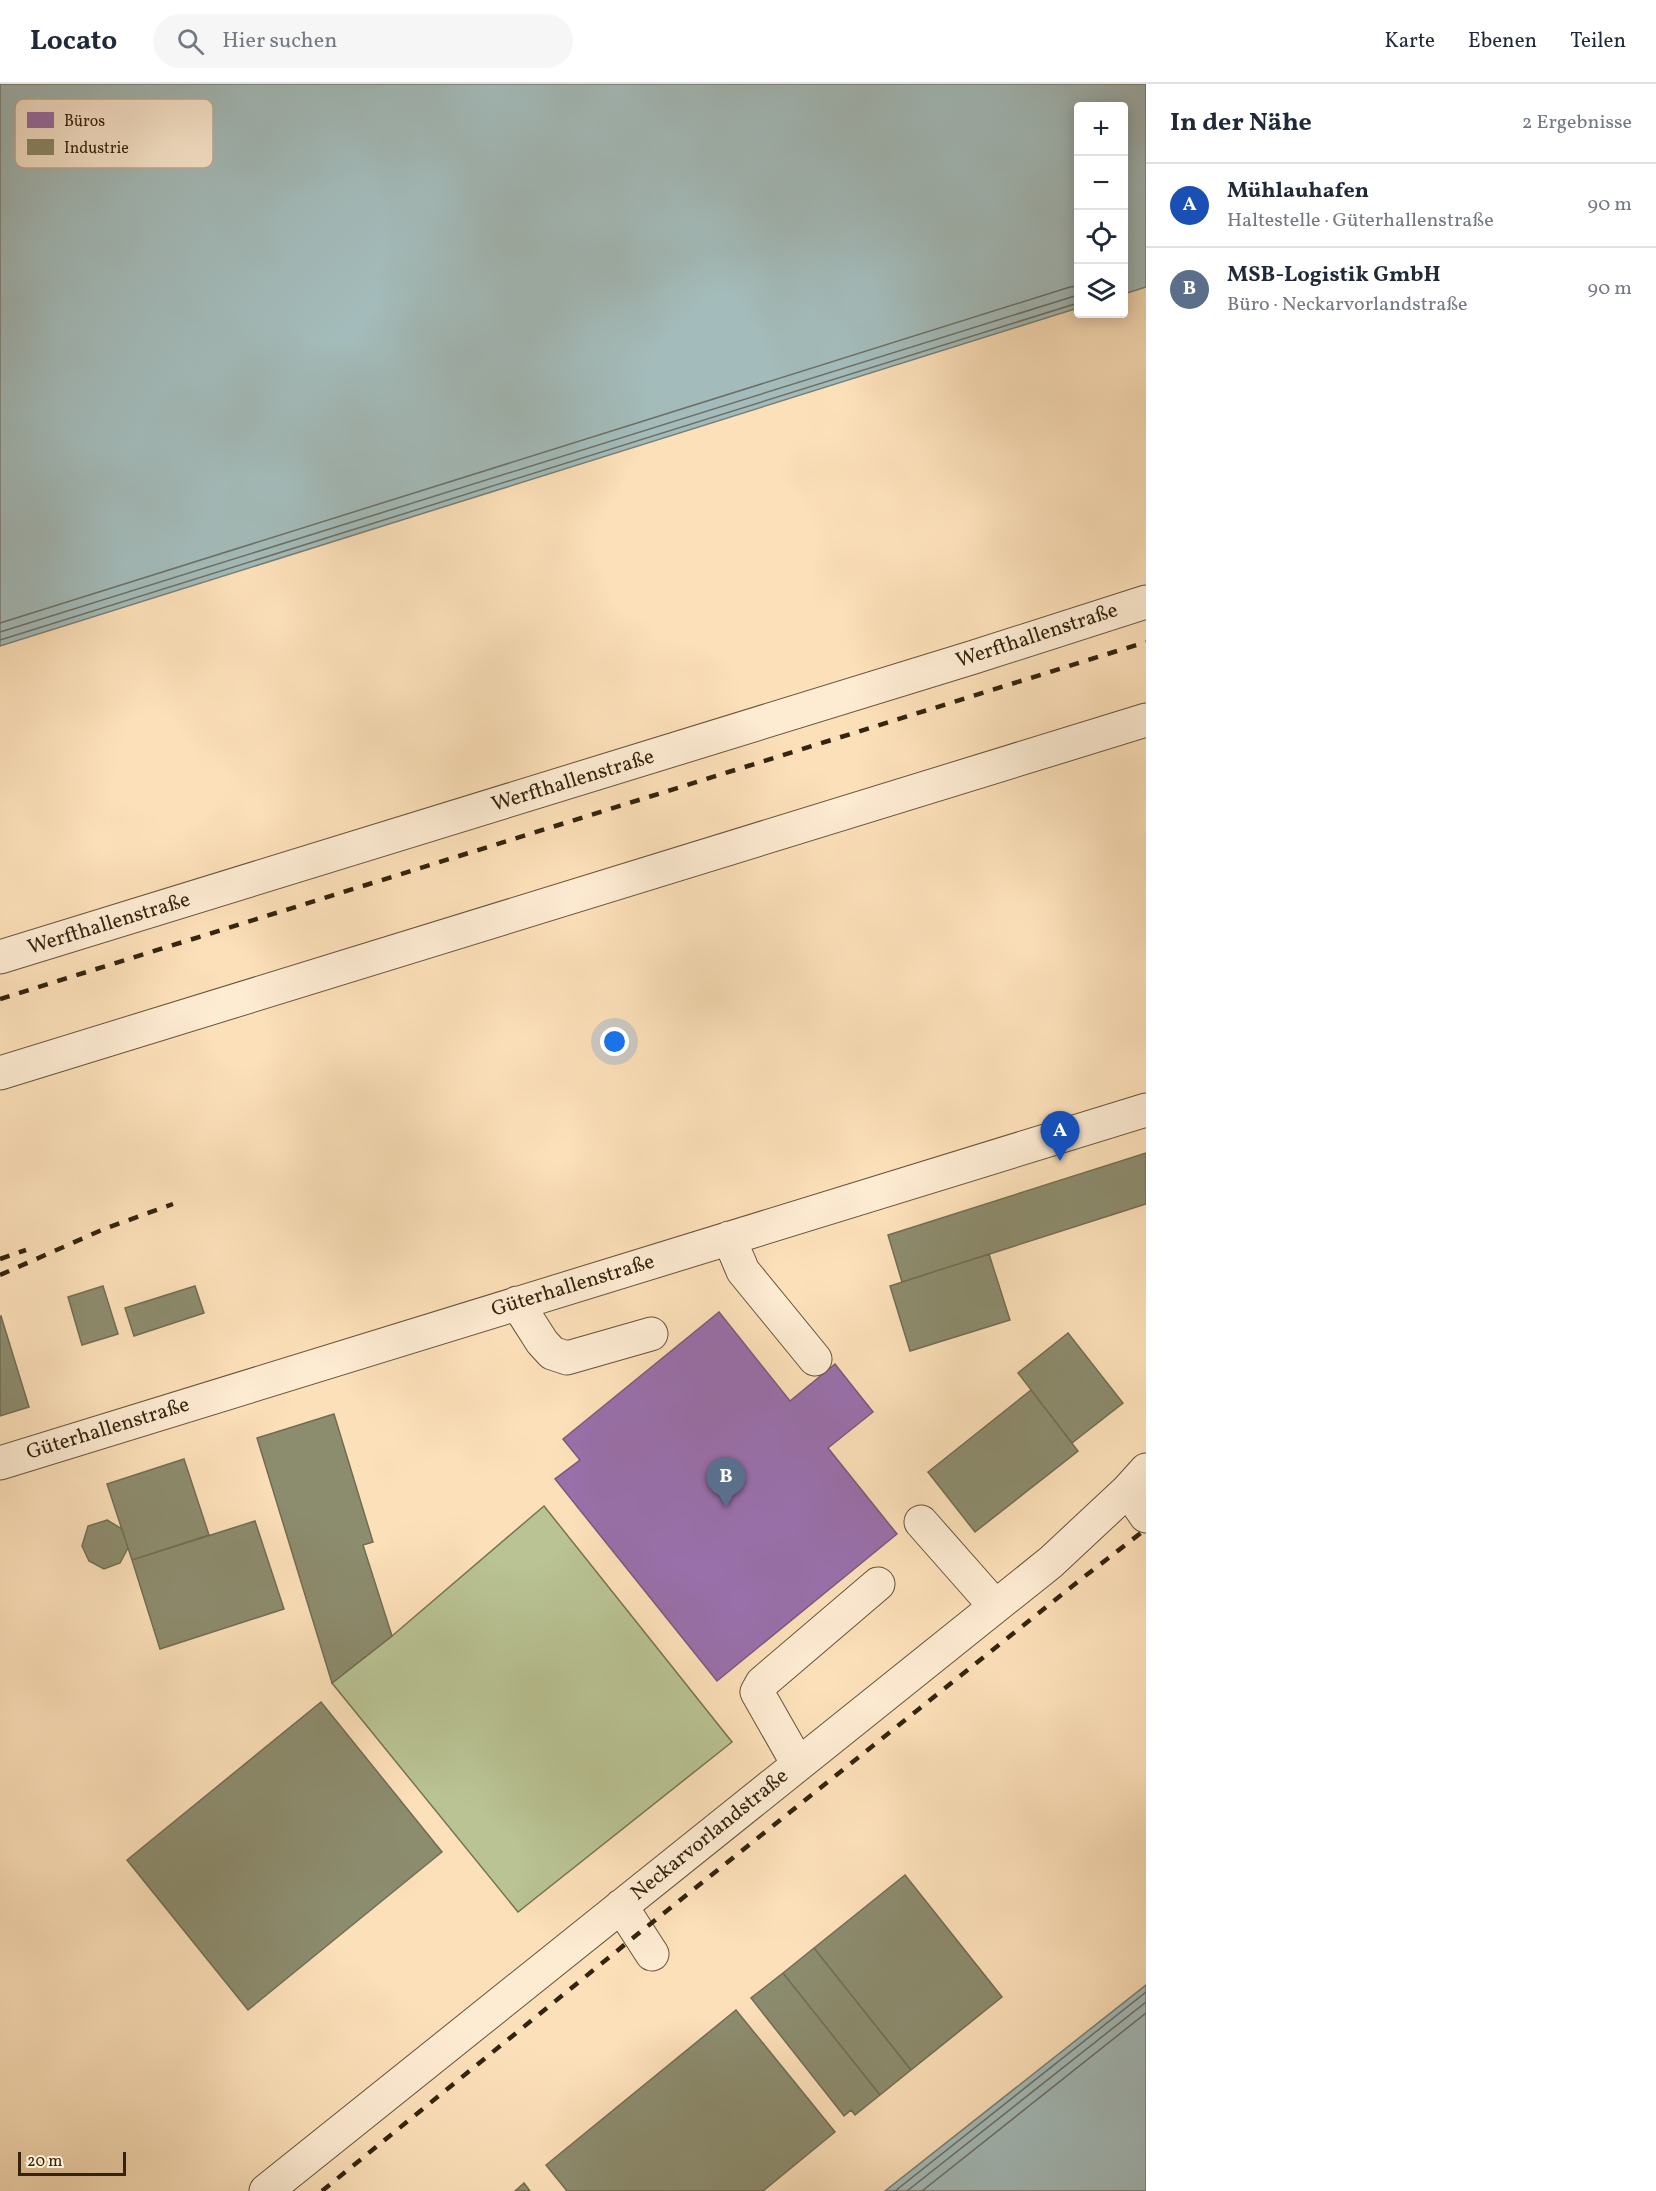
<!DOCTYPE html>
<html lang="de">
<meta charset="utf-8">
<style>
body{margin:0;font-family:Vollkorn,serif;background:#f6f6f7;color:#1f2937}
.controls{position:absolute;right:18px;top:18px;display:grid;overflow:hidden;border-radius:6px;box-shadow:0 3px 15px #0003}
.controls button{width:54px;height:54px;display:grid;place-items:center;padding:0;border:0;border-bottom:2px solid #e0e1e3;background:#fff;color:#1f2937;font:30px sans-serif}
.scale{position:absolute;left:18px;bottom:15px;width:108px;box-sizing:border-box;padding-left:6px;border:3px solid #34240e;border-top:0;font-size:16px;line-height:21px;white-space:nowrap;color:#34240e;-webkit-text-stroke:4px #fdebd2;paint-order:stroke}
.you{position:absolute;left:615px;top:958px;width:21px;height:21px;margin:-15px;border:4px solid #fff;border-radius:50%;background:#1a73e8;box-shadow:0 0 0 9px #1a73e833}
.badge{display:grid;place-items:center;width:39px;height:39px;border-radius:50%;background:#ea580c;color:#fff;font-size:20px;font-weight:700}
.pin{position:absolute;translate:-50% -50px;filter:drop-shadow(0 2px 3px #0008)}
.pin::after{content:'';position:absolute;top:32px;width:21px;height:18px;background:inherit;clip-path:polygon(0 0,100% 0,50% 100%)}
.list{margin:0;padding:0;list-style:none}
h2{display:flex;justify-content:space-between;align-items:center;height:78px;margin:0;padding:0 24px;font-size:26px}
h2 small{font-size:20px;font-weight:400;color:#747a83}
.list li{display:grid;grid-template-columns:39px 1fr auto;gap:18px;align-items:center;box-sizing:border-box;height:84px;padding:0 24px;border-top:2px solid #e0e1e3}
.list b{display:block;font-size:22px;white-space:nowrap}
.list p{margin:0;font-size:20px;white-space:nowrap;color:#747a83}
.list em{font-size:20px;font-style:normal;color:#747a83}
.icon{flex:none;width:33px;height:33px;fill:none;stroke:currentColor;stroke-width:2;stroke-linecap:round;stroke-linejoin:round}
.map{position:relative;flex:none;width:1146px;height:2107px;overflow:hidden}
header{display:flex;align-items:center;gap:36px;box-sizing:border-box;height:84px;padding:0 30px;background:#fff;border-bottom:2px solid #e0e1e3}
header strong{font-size:28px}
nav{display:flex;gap:33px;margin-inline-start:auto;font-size:21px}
.search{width:420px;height:54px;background:#f6f6f7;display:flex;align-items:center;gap:15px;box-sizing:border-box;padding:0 21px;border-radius:33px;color:#747a83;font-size:22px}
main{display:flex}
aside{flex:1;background:#fff}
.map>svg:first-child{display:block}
</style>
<header>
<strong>Locato</strong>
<div class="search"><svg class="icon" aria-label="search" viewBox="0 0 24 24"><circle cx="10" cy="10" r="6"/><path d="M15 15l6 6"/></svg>Hier suchen</div>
<nav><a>Karte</a><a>Ebenen</a><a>Teilen</a></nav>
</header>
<main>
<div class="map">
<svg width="1146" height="2107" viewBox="0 0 1146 2107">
<rect width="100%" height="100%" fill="#fce0b9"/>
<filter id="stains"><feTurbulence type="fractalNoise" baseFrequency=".00333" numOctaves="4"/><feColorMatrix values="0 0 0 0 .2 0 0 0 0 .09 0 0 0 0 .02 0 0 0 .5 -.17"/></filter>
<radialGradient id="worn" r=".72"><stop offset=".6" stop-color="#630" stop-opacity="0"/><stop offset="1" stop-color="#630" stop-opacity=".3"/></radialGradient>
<path fill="#b9c394" stroke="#767451" stroke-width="1.5" d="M544 1422 732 1658 518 1828 332 1599 392 1552Z"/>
<path fill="#a3bbba" stroke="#777f75" stroke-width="1.5" d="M0 0H1146V203L1124 210V22H1078V224L0 562Z
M1146 1901V2107H885Z"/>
<path fill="#9970ab" stroke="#7b597c" stroke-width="1.5" d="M719 1228 790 1317 835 1280 873 1328 828 1364 897 1450 717 1597 555 1395 580 1376 563 1355Z"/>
<path fill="#8c8c6e" stroke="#726d51" stroke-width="1.5" d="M1146 1069V1120L902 1198 888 1151Z
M989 1170 1010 1236 910 1267 890 1202Z
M103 1202 118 1250 82 1261 68 1213Z
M195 1202 204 1229 134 1252 125 1224Z
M1 1232 29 1323 0 1332V1233Z
M1068 1249 1123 1319 1072 1359 1018 1289Z
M1031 1306 1078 1367 975 1448 928 1388Z
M334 1330 373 1458 363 1461 392 1552 332 1599 257 1354Z
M184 1375 209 1451 132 1476 107 1400Z
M107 1436 122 1445 128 1464 120 1479 104 1485 89 1477 82 1462 88 1442Z
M255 1437 284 1525 160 1565 132 1476Z
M321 1618 442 1768 248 1926 127 1776Z
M905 1791 1002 1913 911 1986 814 1864Z
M814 1864 911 1986 880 2011 783 1889Z
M783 1889 880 2011 855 2031 851 2026 844 2032 751 1914Z
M736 1926 835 2048 763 2107H567L546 2081Z
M524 2099 530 2107H515Z"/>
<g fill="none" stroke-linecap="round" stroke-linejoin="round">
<path stroke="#6c7064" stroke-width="1.5" d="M0 539 1070 203 1078 202
M0 548 1078 211
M0 556 1078 219
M895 2107 1146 1908
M907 2107 1146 1918
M922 2107 1146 1929"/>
<defs>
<path id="minor" d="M0 873 974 573 1146 518
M0 989 1146 636
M729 1154 743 1187 815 1275
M517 1219 542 1258 552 1269 567 1274 651 1250
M0 1379 1146 1026
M1128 1406 1146 1432
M921 1438 995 1522
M798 1680 757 1608 762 1599 878 1500
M621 1822 652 1870
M266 2107 1051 1478 1128 1406 1146 1386"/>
</defs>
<use href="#minor" stroke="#665339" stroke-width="35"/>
<use href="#minor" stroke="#fdebd2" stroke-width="33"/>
<path stroke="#34240e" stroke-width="4.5" stroke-dasharray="10 10" stroke-linecap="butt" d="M0 915 1146 558
M0 1175 26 1166
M0 1191 104 1145 173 1120
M322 2107 639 1849 1080 1496 1146 1445"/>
</g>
<g text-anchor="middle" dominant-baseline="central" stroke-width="6" stroke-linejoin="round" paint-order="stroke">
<g font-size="21" fill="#34240e" stroke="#fdebd2">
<text transform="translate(1037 552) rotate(-18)">Werfthallenstraße</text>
<text transform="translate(573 697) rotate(-17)">Werfthallenstraße</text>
<text transform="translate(109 840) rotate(-17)">Werfthallenstraße</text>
<text transform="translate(573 1202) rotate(-17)">Güterhallenstraße</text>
<text transform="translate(108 1345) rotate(-17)">Güterhallenstraße</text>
<text transform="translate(710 1751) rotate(-39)">Neckarvorlandstraße</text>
</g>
</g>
<rect x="15" y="15" width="198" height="69" rx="9" fill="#fdebd2" stroke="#c1af97" stroke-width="1.5"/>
<rect x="27" y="28" width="27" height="16" fill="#9970ab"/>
<rect x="27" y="55" width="27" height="16" fill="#8c8c6e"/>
<g font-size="16" fill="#34240e">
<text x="64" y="42">Büros</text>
<text x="64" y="69">Industrie</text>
</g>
<rect width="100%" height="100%" filter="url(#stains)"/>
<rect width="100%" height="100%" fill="url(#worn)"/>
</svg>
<div class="controls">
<button>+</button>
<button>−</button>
<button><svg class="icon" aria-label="locate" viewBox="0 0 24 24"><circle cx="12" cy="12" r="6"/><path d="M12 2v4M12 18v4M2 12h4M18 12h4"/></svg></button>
<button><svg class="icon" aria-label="layers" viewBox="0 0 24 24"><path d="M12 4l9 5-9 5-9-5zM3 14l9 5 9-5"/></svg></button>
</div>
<div class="scale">20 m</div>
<div class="you"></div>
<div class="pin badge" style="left:1060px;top:1077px;background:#1a4fb4">A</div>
<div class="pin badge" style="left:726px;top:1423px;background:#5c6f8a">B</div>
</div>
<aside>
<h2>In der Nähe<small>2 Ergebnisse</small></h2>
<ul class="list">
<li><span class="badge" style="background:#1a4fb4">A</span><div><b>Mühlauhafen</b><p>Haltestelle · Güterhallenstraße</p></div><em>90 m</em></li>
<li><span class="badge" style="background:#5c6f8a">B</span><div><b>MSB-Logistik GmbH</b><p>Büro · Neckarvorlandstraße</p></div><em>90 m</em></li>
</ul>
</aside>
</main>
